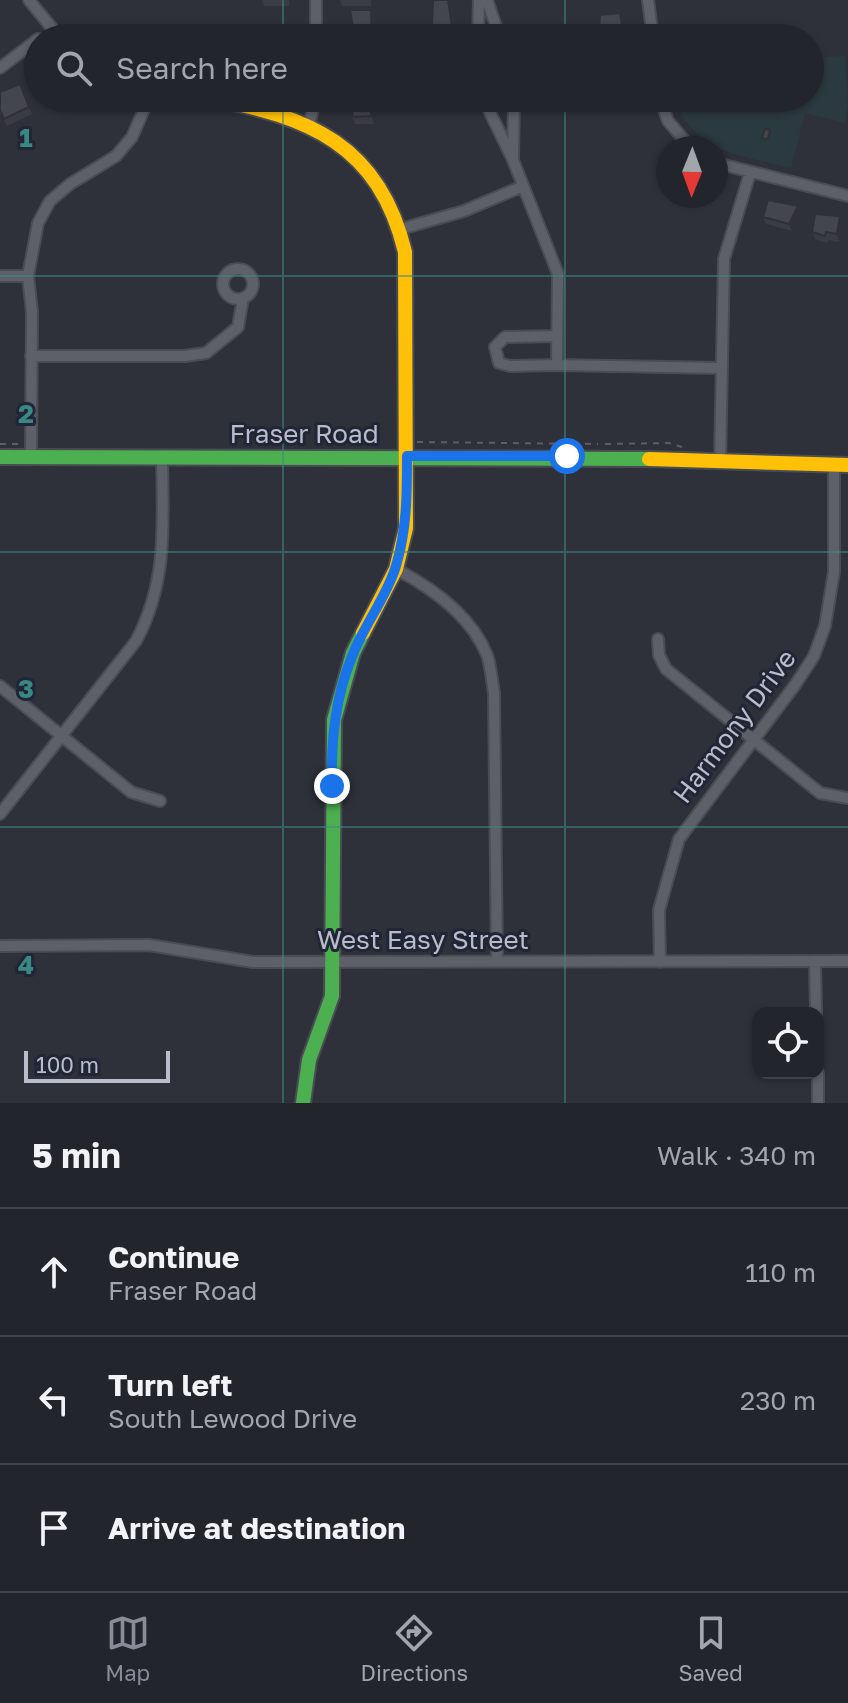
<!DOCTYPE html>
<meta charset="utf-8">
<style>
body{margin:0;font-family:"Golos Text",sans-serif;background:#2e3138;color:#f1f3f6}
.controls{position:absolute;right:24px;bottom:24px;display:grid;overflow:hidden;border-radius:16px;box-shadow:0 2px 6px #0004}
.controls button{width:72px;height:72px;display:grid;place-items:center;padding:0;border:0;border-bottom:2px solid #3f4248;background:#22252c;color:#f1f3f6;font:40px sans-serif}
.compass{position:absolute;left:656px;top:136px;width:72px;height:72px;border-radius:50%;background:#22252c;box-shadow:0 2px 6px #0004;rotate:181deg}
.scale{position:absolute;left:24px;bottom:20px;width:146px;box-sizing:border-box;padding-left:8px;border:4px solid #b9bdcb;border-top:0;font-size:22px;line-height:28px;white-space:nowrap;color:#b9bdcb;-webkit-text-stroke:6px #212636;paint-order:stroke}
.stop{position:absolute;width:24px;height:24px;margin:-18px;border:6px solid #1a73e8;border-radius:50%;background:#fff}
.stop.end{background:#1a73e8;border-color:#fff;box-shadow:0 2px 8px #0008}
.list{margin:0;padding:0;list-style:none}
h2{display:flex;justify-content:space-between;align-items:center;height:104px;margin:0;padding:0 32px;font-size:34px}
h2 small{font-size:26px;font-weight:400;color:#a2a5a9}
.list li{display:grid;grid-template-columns:52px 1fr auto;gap:24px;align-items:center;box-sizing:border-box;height:128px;padding:0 32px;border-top:2px solid #3f4248}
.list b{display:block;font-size:30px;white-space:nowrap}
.list p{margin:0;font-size:26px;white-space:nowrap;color:#a2a5a9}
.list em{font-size:26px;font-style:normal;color:#a2a5a9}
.icon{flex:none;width:44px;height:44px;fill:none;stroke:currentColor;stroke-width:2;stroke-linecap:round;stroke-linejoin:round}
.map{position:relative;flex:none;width:848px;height:1103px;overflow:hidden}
.search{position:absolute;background:#22252c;box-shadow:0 2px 6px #0004;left:24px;right:24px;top:24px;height:88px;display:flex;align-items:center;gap:20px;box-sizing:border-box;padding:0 28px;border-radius:44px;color:#a2a5a9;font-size:30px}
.sheet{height:488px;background:#22252c}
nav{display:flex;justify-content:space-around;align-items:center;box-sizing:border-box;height:112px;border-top:2px solid #3f4248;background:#22252c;font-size:22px;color:#a2a5a9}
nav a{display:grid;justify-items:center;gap:4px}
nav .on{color:#888c98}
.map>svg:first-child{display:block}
</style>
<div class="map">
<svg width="848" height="1103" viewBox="0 0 848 1103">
<rect width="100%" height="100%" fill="#2e313a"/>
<path fill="#2b3a40" d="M845 56 848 103 845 123 805 113 791 168C742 156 693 152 674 98H810V58Z"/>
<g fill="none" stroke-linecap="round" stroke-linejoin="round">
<defs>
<path id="street" d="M29 0 60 38
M316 0V38
M487 0 500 38
M648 0 653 38
M478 38 479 0
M0 68 38 39
M483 98 513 160 558 274 557 365 720 368
M660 98 668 121 691 148
M309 124 316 98
M513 158 514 98
M716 163 848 196
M401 229 464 211 521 187
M223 284a15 15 0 1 1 30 0a15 15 0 1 1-30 0Z
M0 276H28
M31 356H185L206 353 238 327 243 298
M557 365 510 366 499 363 495 347 505 337 557 336
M31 457 32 312 28 276 38 223 50 201 70 184 116 156 132 137 149 98
M720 463 724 259 750 173
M396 569C432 588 471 615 487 655 491 667 492 681 494 693L497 961
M658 639 659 655 666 669 820 793 848 798
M0 686 131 792 160 801
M0 814 136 641C168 582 163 522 162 458
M0 946 149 945 253 962 848 961
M815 961 816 1013
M660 962 659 910 679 839 795 685 814 656 825 626 834 572V465
M818 1073V1103"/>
<path id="fast" d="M0 457 649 459
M303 1103 309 1060 332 996 334 720 353 653 363 633"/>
<path id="slow" d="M209 98C309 117 379 144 405 252L406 528 396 569 363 633
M649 459 848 465"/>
</defs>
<use href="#street" stroke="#4a4c54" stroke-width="14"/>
<use href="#fast" stroke="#4a4c54" stroke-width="18"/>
<use href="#slow" stroke="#4a4c54" stroke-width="18"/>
<path stroke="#5b5f65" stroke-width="2" stroke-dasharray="6 6" stroke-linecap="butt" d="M417 442 598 444
M0 444H23
M605 444 669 443 682 447"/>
<use href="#street" stroke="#5e6069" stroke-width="10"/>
<use href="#fast" stroke="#4caf50" stroke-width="14"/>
<use href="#slow" stroke="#ffc107" stroke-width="14"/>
</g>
<path fill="#3a3c43" d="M262 0H289V6H264Z
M340 0H371V6H342Z
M451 7 454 34 435 32 432 25Z
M620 13 625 38H606L605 36 601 37 599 29Z
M20 84 32 114 7 126 0 112V92Z
M344 98H374V124H355L352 117 354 107H347Z
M798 206 800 214 792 231 766 224 763 217Z
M840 216 843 223 839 242 828 240V243L815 239 812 232Z"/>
<path fill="#2f3137" d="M448 0 451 7 454 34 452 26Z
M371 10 374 17V38H372Z
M371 98H374V124L371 116Z
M798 206 800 214 792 231 789 224Z
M840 216 843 223 839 242 837 234Z"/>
<path fill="#43464e" stroke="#2f3137" stroke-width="2" d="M433 0H448L452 26 432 25Z
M350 10H371L372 38H343V27H353Z
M620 13 624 37H614L613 33H604V29H599L600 15Z
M20 84 29 107 4 119 0 110V92Z
M344 98H371V116L352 117 354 100H344Z
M765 129 770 130 768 139 762 138Z
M768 200 798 206 789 224 763 217Z
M815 214 840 216 837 234 826 232 825 236 812 232Z"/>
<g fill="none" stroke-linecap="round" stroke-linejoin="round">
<path stroke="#1a73e8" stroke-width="10" d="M332 786C331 740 335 697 353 654 365 624 387 596 396 566 407 529 407 494 407 456H567"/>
</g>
<path fill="none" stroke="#3a8885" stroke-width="2" stroke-opacity="0.55" d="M283 0V38M565 0V38M283 98V1103M565 98V1103M0 276H848M0 552H848M0 827H848"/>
<g text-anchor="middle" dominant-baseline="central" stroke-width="6" stroke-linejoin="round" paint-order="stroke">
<g font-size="26" fill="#b9bdcb" stroke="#212636">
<text x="304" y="433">Fraser Road</text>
<text transform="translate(734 726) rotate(-53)">Harmony Drive</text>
<text x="423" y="939">West Easy Street</text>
</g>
</g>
<g font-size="26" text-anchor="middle" font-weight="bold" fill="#3a8885" stroke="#212636" stroke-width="6" stroke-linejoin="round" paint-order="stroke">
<text x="26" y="147">1</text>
<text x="26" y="423">2</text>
<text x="26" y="698">3</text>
<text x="26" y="974">4</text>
</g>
</svg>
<div class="controls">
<button><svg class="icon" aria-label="locate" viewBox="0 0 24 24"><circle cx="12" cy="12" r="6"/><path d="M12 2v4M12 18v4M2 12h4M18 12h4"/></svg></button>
</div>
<svg class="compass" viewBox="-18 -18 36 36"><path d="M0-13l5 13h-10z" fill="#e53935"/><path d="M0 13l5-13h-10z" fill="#a2a5a9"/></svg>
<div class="scale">100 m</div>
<div class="stop" style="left:567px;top:456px"></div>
<div class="stop end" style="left:332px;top:786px"></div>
<div class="search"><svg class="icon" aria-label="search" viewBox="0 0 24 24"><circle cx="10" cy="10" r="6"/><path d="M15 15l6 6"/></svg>Search here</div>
</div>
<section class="sheet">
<h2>5 min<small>Walk · 340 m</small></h2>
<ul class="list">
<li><svg class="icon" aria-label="ahead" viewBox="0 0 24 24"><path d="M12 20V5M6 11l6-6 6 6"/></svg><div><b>Continue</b><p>Fraser Road</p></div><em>110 m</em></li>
<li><svg class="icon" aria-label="left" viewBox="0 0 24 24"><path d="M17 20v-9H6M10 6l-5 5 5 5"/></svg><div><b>Turn left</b><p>South Lewood Drive</p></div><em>230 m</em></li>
<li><svg class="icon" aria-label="arrive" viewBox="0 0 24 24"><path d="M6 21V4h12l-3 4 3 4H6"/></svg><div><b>Arrive at destination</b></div></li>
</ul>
</section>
<nav>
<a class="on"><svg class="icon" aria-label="map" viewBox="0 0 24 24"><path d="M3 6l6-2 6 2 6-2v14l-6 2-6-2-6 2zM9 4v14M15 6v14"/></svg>Map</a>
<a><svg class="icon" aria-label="directions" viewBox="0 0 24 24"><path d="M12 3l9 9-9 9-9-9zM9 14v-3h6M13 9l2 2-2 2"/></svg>Directions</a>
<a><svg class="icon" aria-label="saved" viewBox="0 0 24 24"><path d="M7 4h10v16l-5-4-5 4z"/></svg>Saved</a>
</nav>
